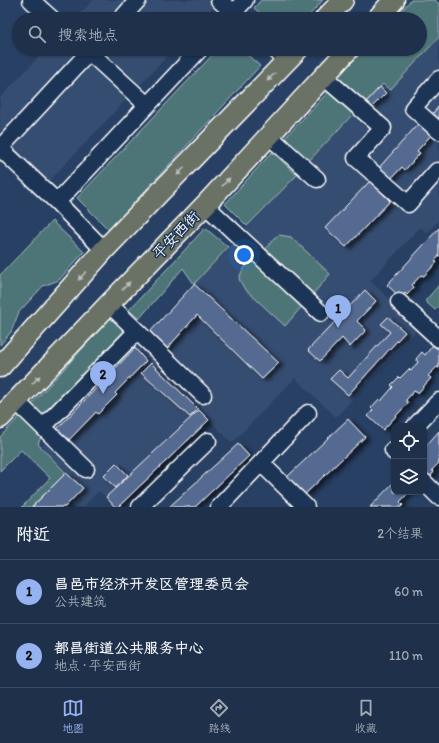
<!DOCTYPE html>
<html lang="zh">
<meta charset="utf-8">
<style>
body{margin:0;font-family:Itim,"LXGW WenKai TC",sans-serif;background:#263851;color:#f1f3f6}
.controls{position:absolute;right:12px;bottom:12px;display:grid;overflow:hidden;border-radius:8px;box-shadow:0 1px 3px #0004}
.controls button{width:36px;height:36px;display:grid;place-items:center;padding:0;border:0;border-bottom:1px solid #3c4b62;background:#1e304a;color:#f1f3f6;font:20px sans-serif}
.you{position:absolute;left:244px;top:255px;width:14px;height:14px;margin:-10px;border:3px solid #fff;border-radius:50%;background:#1a73e8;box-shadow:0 0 0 6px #1a73e833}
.badge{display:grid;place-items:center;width:26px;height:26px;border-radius:50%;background:#95b2f1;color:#111;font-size:13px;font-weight:700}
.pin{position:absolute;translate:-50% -33px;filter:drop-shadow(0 1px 2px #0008)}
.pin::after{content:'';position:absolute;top:21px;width:14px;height:12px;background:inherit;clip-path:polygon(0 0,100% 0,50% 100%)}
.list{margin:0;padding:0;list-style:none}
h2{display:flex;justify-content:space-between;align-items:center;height:52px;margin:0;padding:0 16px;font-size:17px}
h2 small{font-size:13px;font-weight:400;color:#a1a9b5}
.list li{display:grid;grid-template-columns:26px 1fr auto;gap:12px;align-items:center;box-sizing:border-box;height:64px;padding:0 16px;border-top:1px solid #3c4b62}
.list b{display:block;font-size:15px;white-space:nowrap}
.list p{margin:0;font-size:13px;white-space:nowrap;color:#a1a9b5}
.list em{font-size:13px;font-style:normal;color:#a1a9b5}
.icon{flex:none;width:22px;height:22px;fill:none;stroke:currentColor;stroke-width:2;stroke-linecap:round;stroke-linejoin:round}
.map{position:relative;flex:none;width:439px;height:507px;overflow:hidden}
.search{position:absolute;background:#1e304a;box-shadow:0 1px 3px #0004;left:12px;right:12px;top:12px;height:44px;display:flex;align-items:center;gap:10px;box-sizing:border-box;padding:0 14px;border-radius:22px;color:#a1a9b5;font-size:15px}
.sheet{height:180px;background:#1e304a}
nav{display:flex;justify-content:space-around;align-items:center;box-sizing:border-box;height:56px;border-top:1px solid #3c4b62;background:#1e304a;font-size:11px;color:#a1a9b5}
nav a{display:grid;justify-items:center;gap:2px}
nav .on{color:#95b2f1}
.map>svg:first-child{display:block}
</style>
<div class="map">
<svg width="439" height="507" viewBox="0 0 439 507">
<defs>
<filter id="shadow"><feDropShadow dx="4.5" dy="2.5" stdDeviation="2" flood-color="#0009"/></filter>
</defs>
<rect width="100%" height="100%" fill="#284063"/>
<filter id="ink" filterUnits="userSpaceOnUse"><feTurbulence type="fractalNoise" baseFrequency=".025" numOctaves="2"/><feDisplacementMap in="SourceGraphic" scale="8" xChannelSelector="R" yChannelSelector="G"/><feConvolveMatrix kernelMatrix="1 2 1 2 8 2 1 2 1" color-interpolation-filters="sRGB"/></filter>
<g filter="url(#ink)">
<path fill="#364d71" d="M93 0H220L202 19H75Z
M439 37V220L427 233 420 227 370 281 420 327 336 417 295 378 232 443 198 409 106 497 99 491 83 507H31L66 473 69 475 41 447 148 334 228 247 353 114 383 84 390 90Z
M46 49H174L35 196 0 162V98Z"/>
<path fill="#4d7477" stroke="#a6babb" d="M261 0H323L306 19H266L254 8Z
M411 0H435L439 4V37L390 90 383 84 366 102 337 77 364 49H420V19H393Z
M218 49H241L260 66 109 230 77 198Z
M328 92 353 114 307 163 282 141Z
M272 152 297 175 247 226 225 204Z
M52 221 84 252 59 280 43 286 19 312 11 332 0 345V275Z
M205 228 228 247 194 284 183 268 139 319 129 310Z
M279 235 291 237 330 274 313 294 266 249 274 238Z
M252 259 303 305 285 326 244 288 239 279 242 271Z
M439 285V306L435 310 425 301Z
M113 315 122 323 119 326 127 335 46 420 30 406Z
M20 416 41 437 38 444 66 473 31 507H22L50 478 21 450 0 471V437Z"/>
<path fill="#556b91" stroke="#fff" filter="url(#shadow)" d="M380 87 386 93 372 107 366 102Z
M439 106V127L429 118Z
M419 123 432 134 417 151 420 153 405 170 402 167 388 182 376 171Z
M370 181 390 201 346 247 325 228Z
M439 228V256L435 261 437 262 424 276 421 275 412 285 414 287 407 295 405 293 401 298 387 285Z
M194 284 279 363 262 379 197 315 165 351 148 334Z
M365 290 376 301 357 321 366 330 350 347 342 338 320 361 308 350Z
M388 317 405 332 348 395 330 379 339 370 348 378 390 332 381 324Z
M433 345 439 350V368L437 367 428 376 431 378 418 393 414 391 406 400 408 403 383 430 368 416 373 410 371 408 379 399 381 401 393 387 391 385 399 377 400 378 409 369 411 371 418 362 416 359 422 352 425 355Z
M135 348 146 361 115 393 117 395 98 414 96 412 69 440 57 429Z
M151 363 198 409 190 417 141 373Z
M199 410 209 420 118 507H115L106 497Z
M348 419 365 437 303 496 286 478Z
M439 431V463L432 470 434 472 428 479 424 475V446L425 447Z
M238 444 249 456 195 507H169Z
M116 463 128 475 116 488 103 476Z
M66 473 83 488 65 507H32Z
M394 482V492H409L400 502 403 505 401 507H370Z"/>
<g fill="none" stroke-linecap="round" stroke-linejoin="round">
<defs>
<path id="minor" d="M31 0 52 19
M219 0 240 19
M121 19 138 0
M228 19 245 0
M86 49 147 105
M274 49 287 60
M324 77 383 128 356 158 408 204 437 171
M439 79 413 108 439 131
M269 136 317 179
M0 148 57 202 104 250
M0 148 92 49
M57 202 200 49
M205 205 321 313
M399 302 439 339
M109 304 203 395
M16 401 86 469
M415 426 439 401
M43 427 137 331
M394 449 393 450 394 452
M261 463 306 507
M424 482 439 497
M140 507 208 441
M219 507 308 413"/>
<path id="major" d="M325 19 343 0
M377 19 394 0
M0 367 104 250 298 49
M0 418 109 304 205 205 349 49"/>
</defs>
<use href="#minor" stroke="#fff" stroke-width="19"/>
<use href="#major" stroke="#fff" stroke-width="23"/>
<use href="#minor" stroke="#1d3557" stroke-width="16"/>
<use href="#major" stroke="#6a7266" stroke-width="20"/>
</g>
<defs><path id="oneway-solid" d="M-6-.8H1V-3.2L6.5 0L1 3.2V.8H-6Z"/></defs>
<g fill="#bcc0ba">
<use href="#oneway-solid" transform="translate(271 77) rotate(134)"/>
<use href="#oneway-solid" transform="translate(181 171) rotate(134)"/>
<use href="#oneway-solid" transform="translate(226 182) rotate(-47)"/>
<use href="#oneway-solid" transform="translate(82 276) rotate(132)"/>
<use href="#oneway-solid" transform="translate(126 286) rotate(-46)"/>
<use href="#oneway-solid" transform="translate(36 380) rotate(-46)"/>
</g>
</g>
<g text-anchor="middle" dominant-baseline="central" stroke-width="3" stroke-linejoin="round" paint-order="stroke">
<g font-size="15" fill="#fff" stroke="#1d3557">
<text transform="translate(176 235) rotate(-46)">平安西街</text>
</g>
</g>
</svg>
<div class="controls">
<button><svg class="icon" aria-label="locate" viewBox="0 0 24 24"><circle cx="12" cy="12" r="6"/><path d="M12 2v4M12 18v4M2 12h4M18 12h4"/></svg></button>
<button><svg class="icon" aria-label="layers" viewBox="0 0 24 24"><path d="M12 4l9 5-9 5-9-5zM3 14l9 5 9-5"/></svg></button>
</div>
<div class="you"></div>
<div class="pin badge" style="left:338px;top:328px">1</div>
<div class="pin badge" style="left:103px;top:394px">2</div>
<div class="search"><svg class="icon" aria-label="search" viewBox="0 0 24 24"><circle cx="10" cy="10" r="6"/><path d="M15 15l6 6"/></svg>搜索地点</div>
</div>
<section class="sheet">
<h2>附近<small>2个结果</small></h2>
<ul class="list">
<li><span class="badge">1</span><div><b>昌邑市经济开发区管理委员会</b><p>公共建筑</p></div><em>60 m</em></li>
<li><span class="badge">2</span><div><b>都昌街道公共服务中心</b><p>地点 · 平安西街</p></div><em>110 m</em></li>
</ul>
</section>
<nav>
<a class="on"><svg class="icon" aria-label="map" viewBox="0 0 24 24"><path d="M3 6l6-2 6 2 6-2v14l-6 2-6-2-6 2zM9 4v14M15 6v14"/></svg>地图</a>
<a><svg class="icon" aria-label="directions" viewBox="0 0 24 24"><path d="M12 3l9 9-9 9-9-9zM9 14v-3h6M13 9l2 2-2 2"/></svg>路线</a>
<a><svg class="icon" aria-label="saved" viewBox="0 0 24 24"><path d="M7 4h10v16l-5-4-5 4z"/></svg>收藏</a>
</nav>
